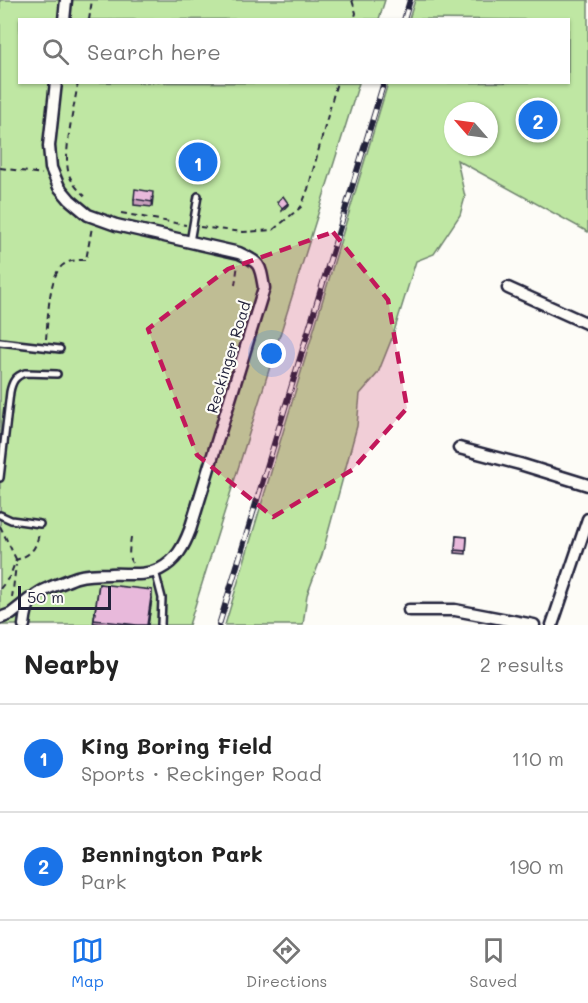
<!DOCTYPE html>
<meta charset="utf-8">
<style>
body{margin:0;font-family:Mali,sans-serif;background:#f2f2f2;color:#222}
.compass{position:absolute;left:444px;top:102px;width:54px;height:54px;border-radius:50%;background:#fff;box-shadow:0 2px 4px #0004;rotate:298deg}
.scale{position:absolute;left:18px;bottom:15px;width:93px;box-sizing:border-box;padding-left:6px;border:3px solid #22223b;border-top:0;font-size:16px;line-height:21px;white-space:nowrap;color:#22223b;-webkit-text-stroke:4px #fdfcf7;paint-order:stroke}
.you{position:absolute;left:272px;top:354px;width:21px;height:21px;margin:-15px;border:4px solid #fff;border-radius:50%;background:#1a73e8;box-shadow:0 0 0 9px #1a73e833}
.badge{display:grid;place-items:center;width:39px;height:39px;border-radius:50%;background:#1a73e8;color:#fff;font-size:20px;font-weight:700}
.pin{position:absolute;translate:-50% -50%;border:3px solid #fff;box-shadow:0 2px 6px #0006}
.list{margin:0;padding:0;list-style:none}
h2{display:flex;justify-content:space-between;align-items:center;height:78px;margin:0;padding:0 24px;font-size:26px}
h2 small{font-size:20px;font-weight:400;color:#767676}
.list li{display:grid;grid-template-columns:39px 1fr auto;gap:18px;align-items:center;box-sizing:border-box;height:108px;padding:0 24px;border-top:2px solid #e0e0e0}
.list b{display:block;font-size:22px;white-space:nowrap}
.list p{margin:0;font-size:20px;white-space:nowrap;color:#767676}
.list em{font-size:20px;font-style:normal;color:#767676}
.icon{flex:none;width:33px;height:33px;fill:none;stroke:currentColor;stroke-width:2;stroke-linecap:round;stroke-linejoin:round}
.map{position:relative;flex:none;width:588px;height:625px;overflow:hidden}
.search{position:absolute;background:#fff;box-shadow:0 2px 4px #0004;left:18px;right:18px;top:18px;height:66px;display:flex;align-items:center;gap:15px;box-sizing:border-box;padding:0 21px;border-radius:0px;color:#767676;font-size:22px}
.sheet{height:294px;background:#fff}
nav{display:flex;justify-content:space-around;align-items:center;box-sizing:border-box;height:84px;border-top:2px solid #e0e0e0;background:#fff;font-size:16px;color:#767676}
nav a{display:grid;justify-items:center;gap:3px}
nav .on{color:#1a73e8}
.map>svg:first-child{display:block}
</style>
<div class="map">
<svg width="588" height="625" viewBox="0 0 588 625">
<rect width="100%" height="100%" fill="#fdfcf7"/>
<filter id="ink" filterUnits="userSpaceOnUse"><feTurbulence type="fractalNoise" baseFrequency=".0167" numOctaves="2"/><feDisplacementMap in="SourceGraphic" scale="12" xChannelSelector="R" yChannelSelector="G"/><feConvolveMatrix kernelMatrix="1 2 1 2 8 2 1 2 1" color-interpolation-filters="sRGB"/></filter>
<g filter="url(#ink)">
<path fill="#bfe7a3" stroke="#70846f" stroke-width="1.5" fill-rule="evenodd" d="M0 0H385L379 19 20 20V82L359 83 189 625H0Z
M415 0H588V232L457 160 465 197 460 215 434 254 416 261 392 338 378 373 360 394 357 426 322 555 307 595 303 625H225L388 83 568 82V20L409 19ZM453 111H489V147H453Z"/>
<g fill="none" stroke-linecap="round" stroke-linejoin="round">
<defs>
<path id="service" d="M190 242 198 196
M0 342 60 349
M0 478 10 392C12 382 15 376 25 373L57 374
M0 515 11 520 40 524
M155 571 162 598 161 625"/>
<path id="minor" d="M64 20 66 0
M508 288 588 324
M459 448 520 464 588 485
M409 610H455L534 625
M0 618 11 614 30 599
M24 625C27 598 32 595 56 585 63 583 70 579 77 577 87 574 100 574 110 574 127 573 144 577 160 569 176 561 184 546 190 530L264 288C260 265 261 263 239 253L116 225 88 215 70 200 59 187 51 168 49 146 56 82
M552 625 588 519"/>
</defs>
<use href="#service" stroke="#22223b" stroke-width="10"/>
<use href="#minor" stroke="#22223b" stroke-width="15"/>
<path stroke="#22223b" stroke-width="2" stroke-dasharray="6 4.5" stroke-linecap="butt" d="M352 0 356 13 354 20
M89 20 92 0
M78 82C75 105 61 157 70 177 73 184 79 191 85 196
M0 168 42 174
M121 213 186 225
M200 227 243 232 273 230 301 207 308 189 337 82
M235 285 238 264
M46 339C48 321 48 276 63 265 70 260 77 260 86 260L92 227
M0 526 16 559
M131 537C130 546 127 556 132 563
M0 589 10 576 16 560C32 554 36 549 39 533
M12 598 16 565"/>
<use href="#service" stroke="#fdfcf7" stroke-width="5"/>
<use href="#minor" stroke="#fdfcf7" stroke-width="10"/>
<defs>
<path id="rail" d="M404 20 410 0
M219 625 384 82"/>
</defs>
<use href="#rail" stroke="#22223b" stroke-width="6"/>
<use href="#rail" stroke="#fdfcf7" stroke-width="4" stroke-dasharray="11" stroke-linecap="butt"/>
</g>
<path fill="#c89fbc" stroke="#22223b" stroke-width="1.5" d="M153 197 152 207 134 205V199Z
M456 536 467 537 466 554 455 553Z
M99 584 152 598 148 625H93Z"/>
<path fill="#a28299" stroke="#22223b" stroke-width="1.5" d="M288 203V205L282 211V208Z
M152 590V598L148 625H147Z"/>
<path fill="#e8b9db" stroke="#22223b" stroke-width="1.5" d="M135 189 153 192 152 202 134 199Z
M283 196 288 203 282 208 277 202Z
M456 536 467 537 466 551 455 550Z
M99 584 152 590 147 625H137L94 620Z
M94 623 111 625H93Z"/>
</g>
<path fill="#c2185b" fill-opacity="0.2" stroke="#c2185b" stroke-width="4.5" stroke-dasharray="12 8" stroke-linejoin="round" d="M333 232 388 300 407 408 352 470 273 517 197 455 148 329 228 269Z"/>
<g text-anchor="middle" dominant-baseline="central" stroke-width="4.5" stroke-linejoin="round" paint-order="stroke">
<g font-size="15" fill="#22223b" stroke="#fdfcf7">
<text transform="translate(228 357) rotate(-73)">Reckinger Road</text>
</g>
</g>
</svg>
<svg class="compass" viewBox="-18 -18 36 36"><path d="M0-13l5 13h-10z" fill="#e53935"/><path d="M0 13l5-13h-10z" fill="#767676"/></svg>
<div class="scale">50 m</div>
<div class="you"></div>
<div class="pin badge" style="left:198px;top:162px">1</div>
<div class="pin badge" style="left:538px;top:120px">2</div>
<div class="search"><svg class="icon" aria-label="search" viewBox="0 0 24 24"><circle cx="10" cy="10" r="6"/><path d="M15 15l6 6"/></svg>Search here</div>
</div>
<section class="sheet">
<h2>Nearby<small>2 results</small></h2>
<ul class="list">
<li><span class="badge">1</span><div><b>King Boring Field</b><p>Sports · Reckinger Road</p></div><em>110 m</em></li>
<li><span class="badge">2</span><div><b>Bennington Park</b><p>Park</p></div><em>190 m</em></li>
</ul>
</section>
<nav>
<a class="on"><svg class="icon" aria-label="map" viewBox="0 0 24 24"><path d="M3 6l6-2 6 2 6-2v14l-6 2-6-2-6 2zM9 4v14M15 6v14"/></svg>Map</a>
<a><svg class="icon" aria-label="directions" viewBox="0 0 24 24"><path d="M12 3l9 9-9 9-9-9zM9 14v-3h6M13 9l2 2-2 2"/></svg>Directions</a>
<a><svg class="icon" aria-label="saved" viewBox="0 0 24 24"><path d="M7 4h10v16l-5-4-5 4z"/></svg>Saved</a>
</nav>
